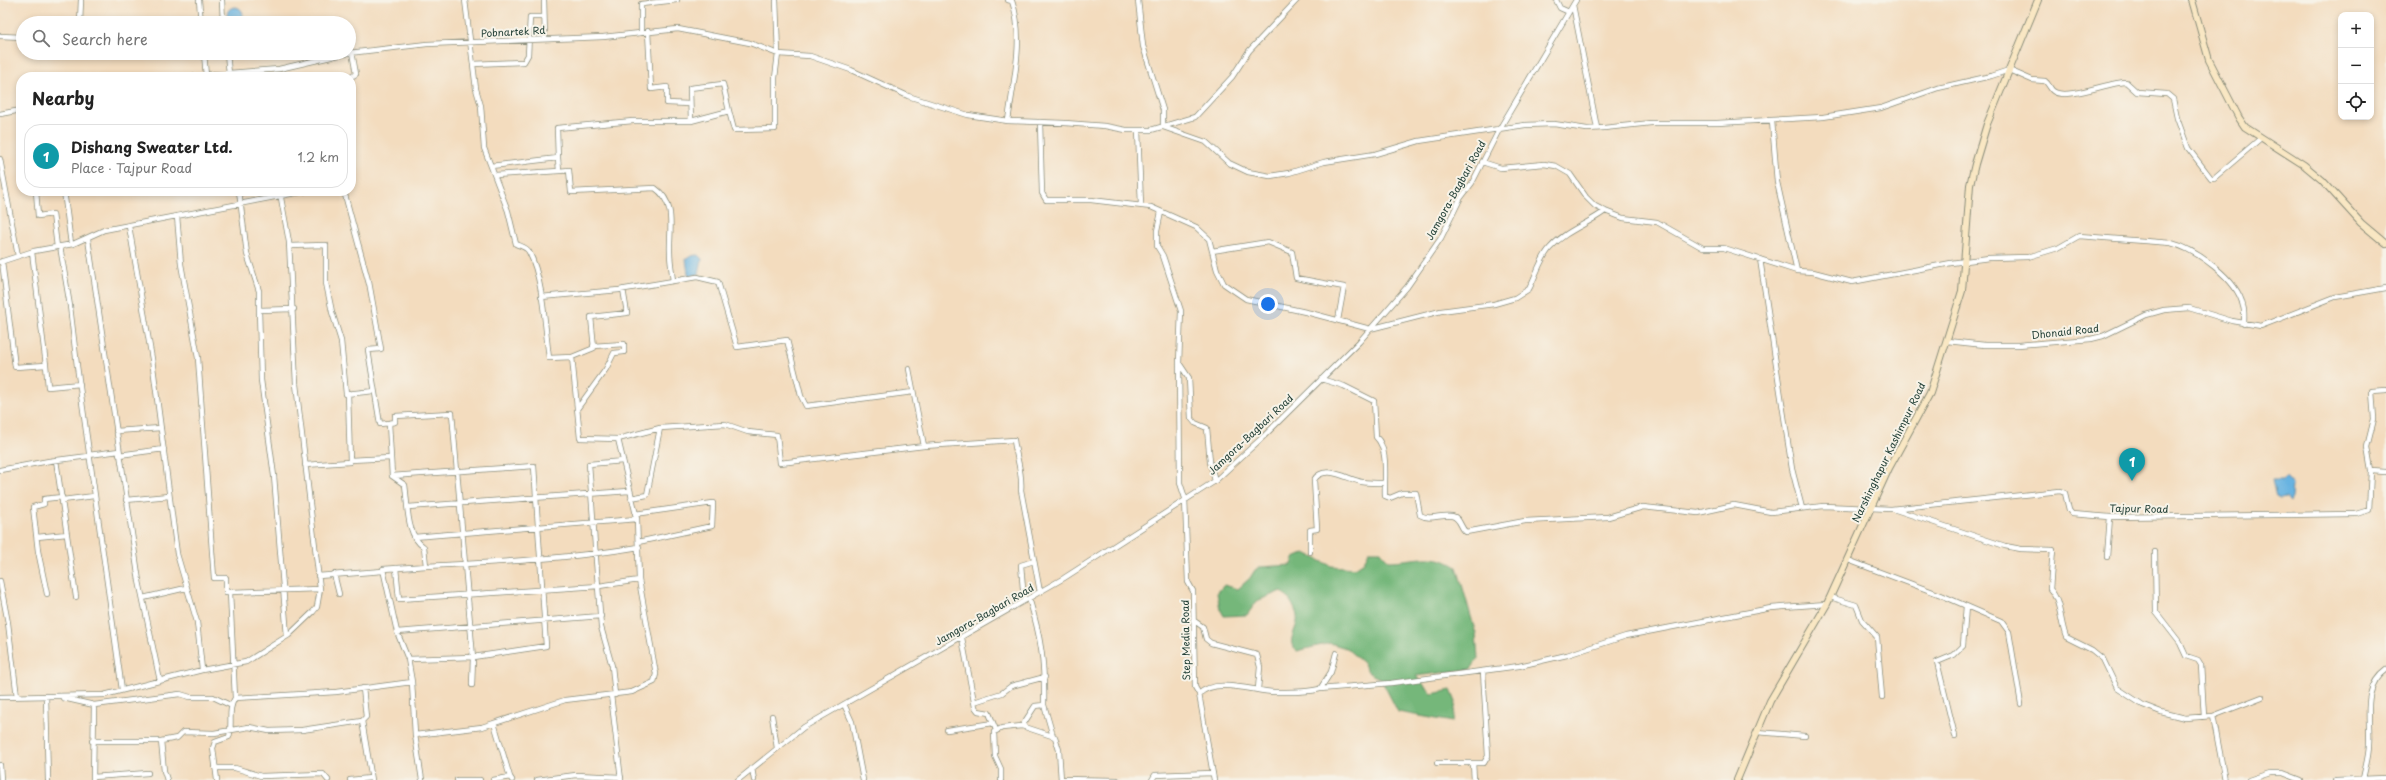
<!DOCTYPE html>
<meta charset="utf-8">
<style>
body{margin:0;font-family:"Playpen Sans",sans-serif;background:#f2f2f2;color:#222}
.controls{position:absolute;right:12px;top:12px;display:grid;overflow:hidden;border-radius:8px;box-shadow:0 2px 6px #0003}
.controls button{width:36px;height:36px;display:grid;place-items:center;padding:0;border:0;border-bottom:1px solid #e0e0e0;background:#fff;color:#222;font:20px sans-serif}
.you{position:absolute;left:1268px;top:304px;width:14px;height:14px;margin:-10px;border:3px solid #fff;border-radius:50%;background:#1a73e8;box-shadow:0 0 0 6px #1a73e833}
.badge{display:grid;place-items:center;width:26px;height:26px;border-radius:50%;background:#1a73e8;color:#fff;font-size:13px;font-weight:700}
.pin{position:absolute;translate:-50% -33px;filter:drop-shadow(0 1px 2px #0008)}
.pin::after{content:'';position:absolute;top:21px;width:14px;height:12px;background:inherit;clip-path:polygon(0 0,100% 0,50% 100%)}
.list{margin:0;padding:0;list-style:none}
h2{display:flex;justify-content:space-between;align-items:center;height:52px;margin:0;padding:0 16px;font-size:17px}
h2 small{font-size:13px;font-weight:400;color:#767676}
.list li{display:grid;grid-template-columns:26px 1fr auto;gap:12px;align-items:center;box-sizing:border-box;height:64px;margin:0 8px 8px;padding:0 8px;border:1px solid #e0e0e0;border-radius:16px}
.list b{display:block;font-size:15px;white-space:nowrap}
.list p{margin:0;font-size:13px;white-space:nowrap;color:#767676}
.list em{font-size:13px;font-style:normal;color:#767676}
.icon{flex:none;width:22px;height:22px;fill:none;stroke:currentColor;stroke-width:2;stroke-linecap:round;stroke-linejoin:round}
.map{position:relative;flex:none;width:2386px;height:780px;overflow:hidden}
.search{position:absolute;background:#fff;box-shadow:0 2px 6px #0003;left:16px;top:16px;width:340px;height:44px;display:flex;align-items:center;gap:10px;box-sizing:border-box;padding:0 14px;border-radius:22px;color:#767676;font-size:15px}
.panel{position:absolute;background:#fff;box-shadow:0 2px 6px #0003;left:16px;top:72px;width:340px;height:124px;border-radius:16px}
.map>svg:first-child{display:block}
</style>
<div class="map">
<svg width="2386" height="780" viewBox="0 0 2386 780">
<rect width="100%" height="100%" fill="#f7f3e8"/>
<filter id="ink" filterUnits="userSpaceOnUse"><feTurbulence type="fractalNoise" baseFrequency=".025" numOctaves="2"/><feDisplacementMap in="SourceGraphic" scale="8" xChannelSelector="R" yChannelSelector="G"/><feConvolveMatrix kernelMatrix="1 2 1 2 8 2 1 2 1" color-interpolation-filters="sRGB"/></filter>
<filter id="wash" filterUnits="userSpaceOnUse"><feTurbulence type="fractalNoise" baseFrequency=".012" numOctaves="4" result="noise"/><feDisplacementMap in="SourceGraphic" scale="16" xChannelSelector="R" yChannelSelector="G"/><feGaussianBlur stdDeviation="0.9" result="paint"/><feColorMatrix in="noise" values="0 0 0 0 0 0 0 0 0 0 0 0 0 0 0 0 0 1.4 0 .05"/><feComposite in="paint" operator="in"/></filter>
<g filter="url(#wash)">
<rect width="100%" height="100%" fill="#f3dcbe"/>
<path fill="#74b77a" stroke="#4a7a57" d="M1369 551H1381L1388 561C1415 561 1433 551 1457 567L1476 634 1478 659 1471 669 1416 676 1432 694 1451 690 1456 702 1453 722 1398 712 1381 679 1369 673 1363 663 1346 648 1330 643 1297 651C1286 643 1295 633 1297 622 1299 612 1289 597 1281 591L1257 601 1247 615 1224 616 1220 609 1217 593 1224 585 1238 589 1250 578 1255 570 1260 567 1292 565 1294 558 1305 553 1331 566 1355 568 1364 562Z"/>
<path fill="#68b3e1" stroke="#44788a" d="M227 15a8 8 0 1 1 16 0a8 8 0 1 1-16 0Z
M698 255 702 259 699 274 691 276 688 274 686 259 689 256Z
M2286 477 2293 485 2292 498 2290 502 2286 498 2280 499 2276 497 2272 480H2281Z"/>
</g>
<g filter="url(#ink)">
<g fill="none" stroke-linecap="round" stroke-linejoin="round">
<defs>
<path id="street" d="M199 0 201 23
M222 0 223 23
M544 0 545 37
M1008 0 1012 1C1025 39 1013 82 1008 121
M1138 0 1143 46 1163 110V127L1206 142 1229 163 1248 172 1270 176 1289 173 1324 162 1375 154 1419 141 1525 125 1554 124 1587 129 1604 128 1651 123H1717L1823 117 1881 108 1938 88 1991 76 2009 70 2032 80 2045 81C2049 84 2050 89 2053 91 2066 101 2109 82 2126 82L2137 92 2167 94 2173 99 2177 118 2188 148 2211 178H2214L2261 138
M1556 0 1560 8 1569 12
M1573 5 1597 128
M80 23 81 0
M641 31V4L677 0
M648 31 651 89 667 87V103L690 104
M0 36 23 37
M204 53 206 76
M227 53 229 74
M349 53 427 44 603 37 678 29 750 43 778 54 776 0
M473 64 524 62 528 55 530 17H544
M178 77 279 69 348 53
M351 77 356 74 352 52
M0 114 21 110
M691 121 690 88 723 84 729 111
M1772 121 1777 182 1797 271
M1040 122 1042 193 1046 200H1091L1151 207 1196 227 1209 239 1217 270 1224 284 1246 299 1310 313 1370 329 1441 311 1494 304 1515 298 1529 289C1536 276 1540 259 1550 248 1565 231 1588 224 1605 211
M1138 130 1141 205
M0 159 18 256
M1482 162 1501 168 1544 164 1556 166 1570 174 1586 197 1595 206 1605 211 1623 218 1657 222 1703 248H1724L1797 271 1813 272 1852 282 1951 263 1989 258 2028 257 2058 248 2079 236 2171 243C2195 249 2238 279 2243 306 2245 311 2244 318 2244 324
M491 166 558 158 557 128 633 121H691L729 111 734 130 775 129V78L778 54 810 56 851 70 908 96 968 115 1008 121 1065 123 1105 126 1126 130H1151L1195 117 1232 77 1249 51 1297 0
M495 175 559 171
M36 191 38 216 53 214 57 247
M64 191 71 244
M239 191 247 254 259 291V310L294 309
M344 191 369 284
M1161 212 1157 231V246L1163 256 1181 311 1179 363 1189 378 1191 418 1195 423 1207 428 1210 462 1215 481
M177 216 181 264 198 358 214 578H226V592H230
M129 226 152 359 177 554 197 622 202 670
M88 239 139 581 160 681
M60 246 70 306 77 366 122 690
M289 246 326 245V283L332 312 341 341 346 394 374 391
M1212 251 1268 242 1292 252 1296 278 1344 287 1338 320
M32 252 46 365
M1760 259 1792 469 1802 508
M2 261 15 367 46 365 48 387 80 384
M0 262 34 251 73 244 104 230 306 191
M673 281 697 277 718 282 737 347 787 340 801 396 806 406 913 392
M369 282 381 349 368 350 380 424 389 423 392 476 405 485C408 505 406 536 424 547L426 566 465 564 473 658 472 685
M541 297 619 290 673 281C672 272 670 262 670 252 669 230 677 203 655 188L571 192 569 170 559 171 558 158
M259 310 261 380 274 476 287 636
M1947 341 1985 345H2018L2091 339 2103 336 2146 315 2164 310 2189 308 2232 321 2261 326 2335 297 2386 288
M572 357 594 348 591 317 627 313 623 289
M1179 363 1180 483 1185 498 1188 582 1193 591 1195 687 1199 694 1214 780
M909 369 924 446 1014 440C1016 457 1023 473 1021 490L1040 592
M1321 379 1344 386 1374 401 1376 437C1389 449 1384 479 1385 496L1390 498 1402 493H1416L1420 515C1430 521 1441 514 1452 516 1461 518 1460 528 1466 532L1525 521 1608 517 1643 507 1698 513 1734 505 1771 512 1824 506 1891 509 2060 491 2065 493 2069 510 2072 514 2110 517 2356 514 2369 510 2371 471 2386 472
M577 409 606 369 614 353 624 352V344L593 346
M389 423 395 422V416L452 413 465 564C523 561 581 557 639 547
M116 431 161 428
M618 439 660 428 725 424 748 432 777 435 780 463 924 446
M89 455 119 451
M119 455 164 449
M56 460 76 597
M350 460 391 458
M305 465 350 462 348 393
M0 470 49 461 89 456
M2371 471 2367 447 2374 419 2372 391 2386 390
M392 476 534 466 546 646 473 657 408 659
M631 498 647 495 660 428
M63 500 94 496
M126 500 169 496
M408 507 629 491
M1893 509 2005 546 2021 549 2053 550 2050 589C2061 601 2060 622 2066 637L2092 650 2103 659 2117 688 2143 705 2161 712 2185 718 2213 716 2262 697
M635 514 713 503 712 526 638 542
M37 537 67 534
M414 537 637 519
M1310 552V530L1317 529 1314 480C1324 463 1349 480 1362 482 1369 483 1377 483 1384 483
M2155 552 2156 612 2180 643 2186 656 2198 660 2201 665 2204 717
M2107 557 2110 517
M1848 560 1941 595 2001 621 2009 632 2021 704
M396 568 399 599 599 586 639 580
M334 574 339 594
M318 576 383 571
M0 581 8 623 17 697
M47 594 38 551 33 507 44 504V499L62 497
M1830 597 1856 605 1862 620 1877 637 1882 697
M143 598 186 588
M1024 601 1021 565 1034 561
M1193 620 1203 627 1206 639 1211 643 1257 655 1260 667 1258 689
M397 632 601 616
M962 638 975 707 978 711 989 713 996 730
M412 682 415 735 422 780
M1320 689 1391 683 1519 666 1567 655 1626 636 1771 608 1827 604
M1199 694C1215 677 1253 691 1274 692 1290 692 1304 693 1320 689L1331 672 1336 653
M611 695 621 780
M615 695 612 666 601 627 589 464 623 461
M0 697 104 695 202 670 246 662 289 635 313 612 317 607 320 589 296 384 289 242 281 198
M46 697 48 780
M63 698 94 705 180 694 190 697H213L230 705
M235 698 336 692 412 682 408 659 397 632 383 569 427 566
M974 702 1002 693 1011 686 1045 677
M844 704 852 722 863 780
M1044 705 1053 736
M772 716 777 748
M2213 716 2225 780
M362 721 366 717 363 688
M494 723 510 777
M1022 726 1055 737 1059 750 1061 780
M947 730 993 723
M1757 732 1805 736
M415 735 482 727 565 700 632 692 654 682 656 674 639 580 637 519 618 439 580 438 572 357 549 358C545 328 543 277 529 252 527 247 520 246 516 244L508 211 484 148 481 106 476 89 465 0
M1955 736 1937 662 1954 655 1963 646 1966 606
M92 741H161L177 738 183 732 214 733 249 727 269 731 302 730 362 721 372 780
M161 741 164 771 167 780
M1437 763H1484L1488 756 1483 671
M1473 763 1474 780
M0 765 1 780
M215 768H235L261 776 323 774 328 780
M752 768 754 780
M93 777 148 773
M1061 779 1117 780
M2363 779C2365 768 2369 756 2369 745 2371 719 2361 688 2386 670
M93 780 94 705
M217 780 213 748 215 742 229 737C233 723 227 710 235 698L230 592 320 589
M350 780 371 778
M457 780H480
M493 780 510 777 512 780
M537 780 576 775 621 777
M738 780 804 727 1064 578 1215 481 1264 436 1359 342 1407 287 1441 238 1460 199 1472 183 1500 128 1576 0
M1001 780V769L995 756 994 732 1002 728 1022 726 1035 706 1044 705C1045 664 1041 637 1029 598
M1152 780 1155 775 1213 773
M2249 780 2270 773H2283L2301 780
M2336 780 2386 778"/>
<path id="secondary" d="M2192 0 2209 60 2239 118 2245 127 2304 165 2322 180 2361 223 2386 244
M1737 780 1770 701 1827 604 1889 468 1930 393 1962 291 1970 185 1975 164 1987 124 2038 0"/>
</defs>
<use href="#street" stroke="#898c79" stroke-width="6"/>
<use href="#secondary" stroke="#898c79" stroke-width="8"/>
<use href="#street" stroke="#fff" stroke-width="4.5"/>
<use href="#secondary" stroke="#f9e7c3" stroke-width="6"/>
</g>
</g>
<g text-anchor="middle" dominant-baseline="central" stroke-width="4" stroke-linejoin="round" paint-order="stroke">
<g font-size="10" fill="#1f3d34" stroke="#f7f3e8">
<text transform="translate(513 31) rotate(-3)">Pobnartek Rd</text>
<text transform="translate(1455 190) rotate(-61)">Jamgora-Bagbari Road</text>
<text transform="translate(2065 331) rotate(-6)">Dhonaid Road</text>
<text transform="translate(1250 434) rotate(-43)">Jamgora-Bagbari Road</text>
<text transform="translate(1888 452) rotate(-64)">Narshinghapur Kashimpur Road</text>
<text transform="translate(2139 508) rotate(1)">Tajpur Road</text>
<text transform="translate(984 614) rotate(-30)">Jamgora-Bagbari Road</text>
<text transform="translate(1185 640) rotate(-91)">Step Media Road</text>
</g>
</g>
</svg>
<div class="controls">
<button>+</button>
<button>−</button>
<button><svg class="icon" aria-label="locate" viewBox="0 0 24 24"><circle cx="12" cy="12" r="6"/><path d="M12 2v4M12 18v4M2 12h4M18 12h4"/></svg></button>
</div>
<div class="you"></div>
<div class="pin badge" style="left:2132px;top:481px;background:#0f9aa8">1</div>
<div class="search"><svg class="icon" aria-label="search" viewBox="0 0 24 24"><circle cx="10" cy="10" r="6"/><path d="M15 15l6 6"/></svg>Search here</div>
<section class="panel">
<h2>Nearby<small></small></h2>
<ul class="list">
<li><span class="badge" style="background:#0f9aa8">1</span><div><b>Dishang Sweater Ltd.</b><p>Place · Tajpur Road</p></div><em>1.2 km</em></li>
</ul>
</section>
</div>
